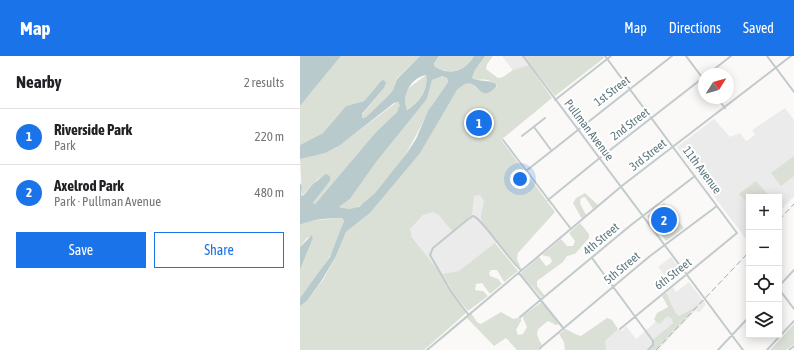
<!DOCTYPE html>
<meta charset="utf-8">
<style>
body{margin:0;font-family:"Asap Condensed",sans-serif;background:#f2f2f2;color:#202124}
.controls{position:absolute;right:12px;bottom:12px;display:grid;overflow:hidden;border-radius:0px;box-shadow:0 2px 10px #0003}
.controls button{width:36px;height:36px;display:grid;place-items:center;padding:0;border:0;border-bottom:1px solid #e0e0e0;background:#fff;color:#202124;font:20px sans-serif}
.compass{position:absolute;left:398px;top:12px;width:36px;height:36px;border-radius:50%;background:#fff;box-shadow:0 2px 10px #0003;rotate:53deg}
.you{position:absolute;left:220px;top:123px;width:14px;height:14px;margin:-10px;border:3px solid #fff;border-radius:50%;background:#1a73e8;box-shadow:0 0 0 6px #1a73e833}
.badge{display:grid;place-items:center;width:26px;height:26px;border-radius:50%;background:#1a73e8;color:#fff;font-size:13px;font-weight:700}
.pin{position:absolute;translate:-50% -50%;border:2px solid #fff;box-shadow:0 1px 4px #0006}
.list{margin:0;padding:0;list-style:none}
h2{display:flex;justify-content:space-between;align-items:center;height:52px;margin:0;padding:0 16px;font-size:17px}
h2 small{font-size:13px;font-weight:400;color:#757577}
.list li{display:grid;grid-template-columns:26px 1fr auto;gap:12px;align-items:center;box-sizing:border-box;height:56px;padding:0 16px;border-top:1px solid #e0e0e0}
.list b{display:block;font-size:15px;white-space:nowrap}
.list p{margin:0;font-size:13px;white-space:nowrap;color:#757577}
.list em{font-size:13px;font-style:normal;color:#757577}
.actions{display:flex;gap:8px;padding:12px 16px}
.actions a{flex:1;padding:9px 0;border:1px solid #1a73e8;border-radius:0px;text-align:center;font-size:14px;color:#1a73e8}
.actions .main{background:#1a73e8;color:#fff}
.icon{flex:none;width:22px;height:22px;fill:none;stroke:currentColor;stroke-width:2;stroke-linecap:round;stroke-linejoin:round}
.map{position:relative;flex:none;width:494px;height:294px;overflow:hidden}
header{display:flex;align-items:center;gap:24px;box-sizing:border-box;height:56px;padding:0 20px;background:#1a73e8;color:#fff}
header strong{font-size:19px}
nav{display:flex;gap:22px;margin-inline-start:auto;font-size:14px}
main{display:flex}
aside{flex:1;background:#fff}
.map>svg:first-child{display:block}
</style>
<header>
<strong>Map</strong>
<nav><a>Map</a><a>Directions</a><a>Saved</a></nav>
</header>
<main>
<aside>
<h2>Nearby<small>2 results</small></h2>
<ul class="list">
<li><span class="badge">1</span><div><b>Riverside Park</b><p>Park</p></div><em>220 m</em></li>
<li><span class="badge">2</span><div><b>Axelrod Park</b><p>Park · Pullman Avenue</p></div><em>480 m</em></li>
</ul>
<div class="actions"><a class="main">Save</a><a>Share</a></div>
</aside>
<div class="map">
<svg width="494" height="294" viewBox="0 0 494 294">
<rect width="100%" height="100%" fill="#faf9f7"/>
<path fill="#ebebeb" d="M202 0H222L230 11 218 21Z
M485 52 494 64V140L479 156V141H449V187L377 91 414 63 430 81 440 77 446 85 455 79 452 74Z
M205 90 247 145 147 228 106 172Z
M371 201 378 210 365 220 358 211Z
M389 226 406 248 399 257 396 254 358 294H277L317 273 322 275 326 270 336 283 373 251 364 239 373 231 376 236Z"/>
<path fill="#dbe0d6" d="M41 0H120L97 22 93 34 88 40 66 61 62 62V59L84 32 81 25 64 45 46 50 23 77 0 89V50Z
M139 0H174C164 16 152 18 135 12L134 9Z
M185 0H193L187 8 186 13 198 22 203 21 213 14 229 9 252 42 201 84 255 156 218 197 217 203 221 212C214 210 183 171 181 163 180 157 184 151 184 145L180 139 174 140 172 159 152 175 139 159 133 156 123 159 110 173 112 181 140 217 166 256 165 258 124 294H0V250L7 245 23 224 36 200 46 176 70 157 115 102 157 34C162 29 166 24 173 28 179 37 189 40 197 30 190 23 184 23 175 24L172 22 175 14Z
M224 0H303L304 2 255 40Z
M126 19C129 33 118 47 106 54L105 43 106 34Z
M140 20 146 21 148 26 132 49 105 100 75 137 65 147 56 152 49 153 39 151 50 143 77 105 127 43 132 24Z
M97 46 101 49 97 56 76 76 15 148 13 147 30 125 29 119 18 123 2 140 0 103 36 92Z
M494 100V120L481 130 471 117Z
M456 125 470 141H449V148L439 138Z
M285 137 298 149 293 153 285 141 281 142 280 147 286 159 282 163 273 147 276 142Z
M364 147 384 172 366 185 347 160Z
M37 162H42L44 165C38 194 18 219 0 242V214L13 182V180L7 182 0 191V169L9 165Z
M280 167 289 178V182L275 198 267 200 263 206 237 225V230L245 240 241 241 221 218 222 216 239 201 246 210 250 208 252 205 250 201 242 199 261 183 267 190H273L275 185 269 177Z
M195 187 218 215 204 226 197 214H191L189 217 190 220 198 223 202 228 190 238 182 227 176 228 175 234 183 235 188 240 168 255 154 238 143 218 159 215Z
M366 237C370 243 374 257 379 260L392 253 403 244 355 294H350L354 289 353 284 373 267 372 263 367 260 360 268 356 266 354 263 357 257 368 251 362 240Z
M242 246 259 268 256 269 248 265C236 274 234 276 242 289L239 291 241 294H217L206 282 194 290 167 262 129 294 171 257 177 266 181 268 201 256 213 263 221 261V265L216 274 218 279 223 278 227 271 222 260Z
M307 262 312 264 318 273 305 285 306 294H265L264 286 259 278 266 273 275 278 281 280Z
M494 268V288L486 294H470Z"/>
<path fill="#b8cacb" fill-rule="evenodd" d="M0 0H41L0 50Z
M120 0H139L134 8 135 11C151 20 165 15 174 0H185L175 14 172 22C177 26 188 23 196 28V31C176 52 179 12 157 34L120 97 70 157 46 176 36 200 22 224 7 245 0 250V242L30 201 44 165 42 162C29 162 11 163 0 169V127L2 130 1 139 3 140 13 128 26 118 30 120V125L13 147 15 148 76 76 97 56 100 49 98 46 94 47 39 90 25 97 0 103V89L23 77 46 50 64 45 81 25 84 24 86 27 84 32 62 58V62L66 61 88 40 93 34 97 23ZM126 19C129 34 118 47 107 54 101 39 111 22 126 19ZM142 20 147 22 148 26 128 55 116 83 107 97 75 137 59 151 49 153 39 151 50 143 77 105 127 43 132 24Z
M12 179 13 182 0 214V191Z"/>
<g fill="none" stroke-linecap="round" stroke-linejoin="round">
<path stroke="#c2cacc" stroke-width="2" d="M223 0 414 255
M305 0 437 177 320 273
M386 0 404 24
M467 0 494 36
M408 18 431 0
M417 42 425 52
M255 44 311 0
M234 71 251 94
M222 80 245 62
M203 84 271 173
M226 115 372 0
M248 144 296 105 404 21
M292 202 353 285V289L348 294
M219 217 264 273
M479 230 494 214
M396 231 443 294
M479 233 494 253
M168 258 152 237 130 199 133 192 167 164 173 160C181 161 210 206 221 214
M220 261 331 169 395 120
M240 292 350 200 417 150
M127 294 323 129 491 0
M418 294 449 261
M467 294 494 265
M489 294 494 290"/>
<path stroke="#a1adb1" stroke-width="1" stroke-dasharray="6 3" stroke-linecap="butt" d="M479 164 494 148
M356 294 449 196"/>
</g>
<g text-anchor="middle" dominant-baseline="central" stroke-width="4" stroke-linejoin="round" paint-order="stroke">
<g font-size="12" fill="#5e777f" stroke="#fff">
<text transform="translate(312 35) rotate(-37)">1st Street</text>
<text transform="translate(330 68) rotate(-37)">2nd Street</text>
<text transform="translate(289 74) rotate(53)">Pullman Avenue</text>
<text transform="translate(348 99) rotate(-38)">3rd Street</text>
<text transform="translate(402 114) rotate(53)">11th Avenue</text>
<text transform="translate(301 183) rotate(-40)">4th Street</text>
<text transform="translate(322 212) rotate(-40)">5th Street</text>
<text transform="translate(373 218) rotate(-38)">6th Street</text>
</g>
</g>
</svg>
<div class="controls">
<button>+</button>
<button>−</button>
<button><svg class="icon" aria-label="locate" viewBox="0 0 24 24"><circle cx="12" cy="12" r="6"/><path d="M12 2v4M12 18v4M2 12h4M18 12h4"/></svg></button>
<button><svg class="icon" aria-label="layers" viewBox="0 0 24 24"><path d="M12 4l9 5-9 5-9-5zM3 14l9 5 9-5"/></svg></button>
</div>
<svg class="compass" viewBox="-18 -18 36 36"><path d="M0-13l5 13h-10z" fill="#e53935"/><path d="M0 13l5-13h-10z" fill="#757577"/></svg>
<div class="you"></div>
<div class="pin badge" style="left:179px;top:67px">1</div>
<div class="pin badge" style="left:364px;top:164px">2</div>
</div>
</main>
